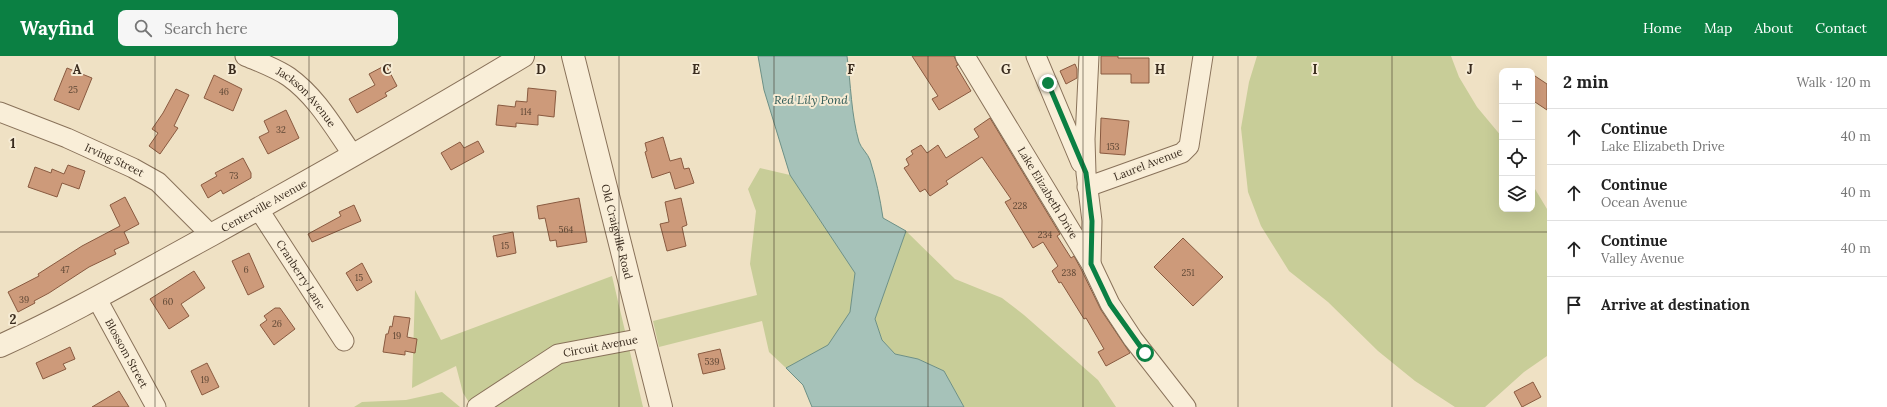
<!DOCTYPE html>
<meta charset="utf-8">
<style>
body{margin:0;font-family:Lora,serif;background:#f6f6f6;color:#222}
.controls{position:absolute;right:12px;top:12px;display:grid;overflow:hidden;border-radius:8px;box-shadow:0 4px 16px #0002}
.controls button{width:36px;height:36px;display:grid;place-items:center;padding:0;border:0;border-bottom:1px solid #e0e0e0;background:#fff;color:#222;font:20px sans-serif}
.stop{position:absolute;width:12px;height:12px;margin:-9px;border:3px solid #0b8043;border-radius:50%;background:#fff}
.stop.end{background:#0b8043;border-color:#fff;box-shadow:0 1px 4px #0008}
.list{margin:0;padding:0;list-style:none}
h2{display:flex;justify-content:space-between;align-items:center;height:52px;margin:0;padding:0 16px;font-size:17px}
h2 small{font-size:13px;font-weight:400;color:#767676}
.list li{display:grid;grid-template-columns:26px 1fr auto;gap:12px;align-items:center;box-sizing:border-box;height:56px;padding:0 16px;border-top:1px solid #e0e0e0}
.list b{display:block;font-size:15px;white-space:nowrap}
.list p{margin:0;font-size:13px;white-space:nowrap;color:#767676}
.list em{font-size:13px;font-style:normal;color:#767676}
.icon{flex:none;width:22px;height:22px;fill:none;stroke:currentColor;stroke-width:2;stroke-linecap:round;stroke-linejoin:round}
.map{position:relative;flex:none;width:1547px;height:351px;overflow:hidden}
header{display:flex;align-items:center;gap:24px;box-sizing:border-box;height:56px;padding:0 20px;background:#0b8043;color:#fff}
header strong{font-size:19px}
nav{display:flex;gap:22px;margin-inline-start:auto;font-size:14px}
.search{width:280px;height:36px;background:#f6f6f6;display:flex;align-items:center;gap:10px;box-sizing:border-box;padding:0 14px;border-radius:8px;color:#767676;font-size:15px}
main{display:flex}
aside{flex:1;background:#fff}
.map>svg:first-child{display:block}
</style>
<header>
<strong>Wayfind</strong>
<div class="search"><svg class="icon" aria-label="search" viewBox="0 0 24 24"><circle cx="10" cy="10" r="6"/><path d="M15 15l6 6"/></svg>Search here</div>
<nav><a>Home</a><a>Map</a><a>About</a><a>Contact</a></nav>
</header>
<main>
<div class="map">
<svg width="1547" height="351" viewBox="0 0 1547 351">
<rect width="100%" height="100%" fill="#efe1c4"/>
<path fill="#c8cd98" d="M1257 0H1451L1459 21 1477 51 1502 81V153H1532V128L1547 153V300L1524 316 1485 351H1455L1415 325 1378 295 1328 246 1289 215 1261 170 1248 136 1241 72 1249 26Z
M760 112 790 119 855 217 850 256 828 290 786 312 769 296 762 265 659 291 653 265 757 239 750 208 756 155 748 133Z
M906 175 955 223 1002 242 1024 259 1098 324 1116 351H964L944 315 918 303 895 298 882 284 875 263Z
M612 220 643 351H472L463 337 456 310 412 332 415 234 441 284Z
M442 336 460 351H354L362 346 406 344Z"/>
<path fill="#a6c2b9" stroke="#6d9086" d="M758 0H847C851 29 851 58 859 86 861 92 868 98 870 104 876 123 880 142 883 162L906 175 875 263 882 284 895 298 918 303 944 315 964 351H812L803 329 786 312 828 289 850 256 855 217 790 119 764 34Z"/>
<path fill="#cd9a7a" stroke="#895a40" d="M912 0H954L958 9 956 10 971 35 939 54 932 43 938 40Z
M1101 0H1118V2H1149V27H1131V18H1101Z
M1075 8 1077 13V22L1066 28 1060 15Z
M386 9 397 30 385 37 387 40 357 57 349 43 375 29 369 18Z
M67 12 92 22 79 54 54 44Z
M1532 18 1547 28V54L1532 44Z
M214 19 242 33 233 55 204 42Z
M528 32 556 35 554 61 538 59V69L516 67V71L496 69 498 49 515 51 516 45 527 46Z
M176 33 189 39 174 70 178 72 160 98 149 90 158 77 152 73 163 57Z
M286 54 299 82 268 98 259 81 269 76 264 65Z
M990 62 1060 178 1057 180 1071 202 1074 200 1081 213 1101 254 1130 297 1106 310 1098 296 1104 293 1086 262 1084 263 1061 226 1059 227 1052 215 1058 210 1043 186 1033 192 1005 146 1011 143 982 101 946 125 948 128 930 140 925 133 920 136 904 112 909 109 906 103 913 98 911 95 921 89 927 97 938 89 946 102 979 81 974 73Z
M1101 62 1129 65 1125 99 1100 97Z
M663 81 670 105 681 102 684 113 689 112 694 127 675 133 670 116 652 122 645 96 647 95 645 87Z
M478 85 484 96 451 114 441 97 460 86 464 92Z
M243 102 251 117V122L223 138 221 134 208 142 201 129 217 120 215 117Z
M68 109 85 115 79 133 62 127 57 141 28 131 35 111 51 117 52 113 64 118Z
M125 141 139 168 124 176 129 187 114 194 116 198 89 211 49 237 34 245 35 247 18 256 8 236 39 220 38 218 82 190 120 170 110 149Z
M579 142 587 186 557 191 556 184 550 185 545 162 539 163 537 150Z
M681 142 687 169 682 171 686 190 667 195 660 168 669 166 665 146Z
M354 149 361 165 312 186 308 178 341 160 339 156Z
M513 176 516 197 497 201 493 180Z
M1183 182 1223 221 1193 250 1154 211Z
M249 197 264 231 248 239 232 205Z
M362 207 372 226 357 235 346 217Z
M194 215 205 232 181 248 189 260 169 273 150 243Z
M275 252H280L295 273 274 289 260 269 267 264 264 260Z
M394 260 410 262 407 281 417 283 415 297 405 295V299L383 296 386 278H388L390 270 392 271Z
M70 291 75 303 63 308 66 313 43 323 36 307Z
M720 293 725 313 703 318 698 298Z
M207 307 219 331 202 339 191 315Z
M1533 326 1541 341 1522 351 1514 336Z
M119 335 129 351H92Z"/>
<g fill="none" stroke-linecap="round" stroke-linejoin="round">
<defs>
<g id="minor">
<path id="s1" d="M245 0C259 6 276 12 289 21 317 41 334 72 353 99"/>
<path id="s2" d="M965 0 1091 208 1110 248 1133 283 1186 351"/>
<path d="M1036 0 1081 107"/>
<path d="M1089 0 1085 83 1086 117 1092 165 1091 208"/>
<path id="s3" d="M0 56 67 82 133 112 158 126 211 179"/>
<path d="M1087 131 1182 97 1189 90 1203 0"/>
<path id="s4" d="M259 154 344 285"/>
<path id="s5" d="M97 243 156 351"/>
<path id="s6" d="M477 351 558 298 643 282"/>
</g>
<g id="tertiary">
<path id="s7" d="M573 0 661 351"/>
<path id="s8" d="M0 290C73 257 141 217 211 179 316 121 420 62 523 0"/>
</g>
</defs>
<use href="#minor" stroke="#89725a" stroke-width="21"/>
<use href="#tertiary" stroke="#89725a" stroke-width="24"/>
<use href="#minor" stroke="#f9eed8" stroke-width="19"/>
<use href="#tertiary" stroke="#f9eed8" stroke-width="22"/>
</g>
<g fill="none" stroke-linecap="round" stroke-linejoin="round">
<path stroke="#0b8043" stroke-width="5" d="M1048 27 1086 117 1092 165 1091 208 1110 248 1145 297"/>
</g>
<path fill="none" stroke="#392b1e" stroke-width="1" stroke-opacity="0.55" d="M155 0V351M309 0V351M464 0V351M619 0V351M774 0V351M928 0V351M1083 0V351M1238 0V351M1392 0V351M0 176H1547"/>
<g text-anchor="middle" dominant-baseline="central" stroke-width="4" stroke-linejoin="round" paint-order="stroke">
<g font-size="9" fill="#5e4735">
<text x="73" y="33">25</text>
<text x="224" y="35">46</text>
<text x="526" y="55">114</text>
<text x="281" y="73">32</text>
<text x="1113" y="90">153</text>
<text x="234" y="119">73</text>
<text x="1020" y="149">228</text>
<text x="566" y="173">564</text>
<text x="1045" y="178">234</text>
<text x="505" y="189">15</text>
<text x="65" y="213">47</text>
<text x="246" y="213">6</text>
<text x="1069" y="216">238</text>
<text x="1188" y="216">251</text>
<text x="359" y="221">15</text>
<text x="24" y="243">39</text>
<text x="168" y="245">60</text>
<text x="277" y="267">26</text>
<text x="397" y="279">19</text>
<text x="712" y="305">539</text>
<text x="205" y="323">19</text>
</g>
<g font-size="11" fill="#392b1e" stroke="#f6ebd4">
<text stroke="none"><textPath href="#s1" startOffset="75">Jackson Avenue</textPath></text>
<text stroke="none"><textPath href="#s3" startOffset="124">Irving Street</textPath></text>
<text transform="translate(1148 108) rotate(-21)">Laurel Avenue</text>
<text stroke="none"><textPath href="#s2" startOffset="160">Lake Elizabeth Drive</textPath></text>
<text stroke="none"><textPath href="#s8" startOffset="299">Centerville Avenue</textPath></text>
<text stroke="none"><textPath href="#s7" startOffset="181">Old Craigville Road</textPath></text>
<text stroke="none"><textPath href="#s4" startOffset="77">Cranberry Lane</textPath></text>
<text stroke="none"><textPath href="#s6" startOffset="140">Circuit Avenue</textPath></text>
<text stroke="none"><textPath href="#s5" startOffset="62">Blossom Street</textPath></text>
</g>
<g font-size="12" font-style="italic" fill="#2d5955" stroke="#f6ebd4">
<text x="811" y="43">Red Lily Pond</text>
</g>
</g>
<g font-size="13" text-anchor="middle" font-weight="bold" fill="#392b1e" stroke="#f6ebd4" stroke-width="4" stroke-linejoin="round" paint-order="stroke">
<text x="77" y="18">A</text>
<text x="232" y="18">B</text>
<text x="387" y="18">C</text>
<text x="541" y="18">D</text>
<text x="696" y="18">E</text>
<text x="851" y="18">F</text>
<text x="1006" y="18">G</text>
<text x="1160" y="18">H</text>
<text x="1315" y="18">I</text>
<text x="1470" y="18">J</text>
<text x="13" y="92">1</text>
<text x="13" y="268">2</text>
</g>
</svg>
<div class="controls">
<button>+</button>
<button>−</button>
<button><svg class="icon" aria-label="locate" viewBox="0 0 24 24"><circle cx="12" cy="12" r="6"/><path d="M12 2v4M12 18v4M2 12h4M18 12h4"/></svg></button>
<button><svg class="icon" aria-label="layers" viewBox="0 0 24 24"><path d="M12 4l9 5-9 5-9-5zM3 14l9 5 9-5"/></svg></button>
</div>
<div class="stop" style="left:1145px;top:297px"></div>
<div class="stop end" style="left:1048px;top:27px"></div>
</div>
<aside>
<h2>2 min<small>Walk · 120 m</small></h2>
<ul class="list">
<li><svg class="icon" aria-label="ahead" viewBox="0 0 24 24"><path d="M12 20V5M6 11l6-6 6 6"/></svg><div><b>Continue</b><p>Lake Elizabeth Drive</p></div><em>40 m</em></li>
<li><svg class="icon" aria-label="ahead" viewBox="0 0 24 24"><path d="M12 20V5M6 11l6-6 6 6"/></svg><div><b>Continue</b><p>Ocean Avenue</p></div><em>40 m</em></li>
<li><svg class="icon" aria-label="ahead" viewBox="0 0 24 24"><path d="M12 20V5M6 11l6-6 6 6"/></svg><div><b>Continue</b><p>Valley Avenue</p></div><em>40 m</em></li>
<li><svg class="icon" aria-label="arrive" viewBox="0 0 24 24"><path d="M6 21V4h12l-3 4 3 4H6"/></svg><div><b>Arrive at destination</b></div></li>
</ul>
</aside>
</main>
